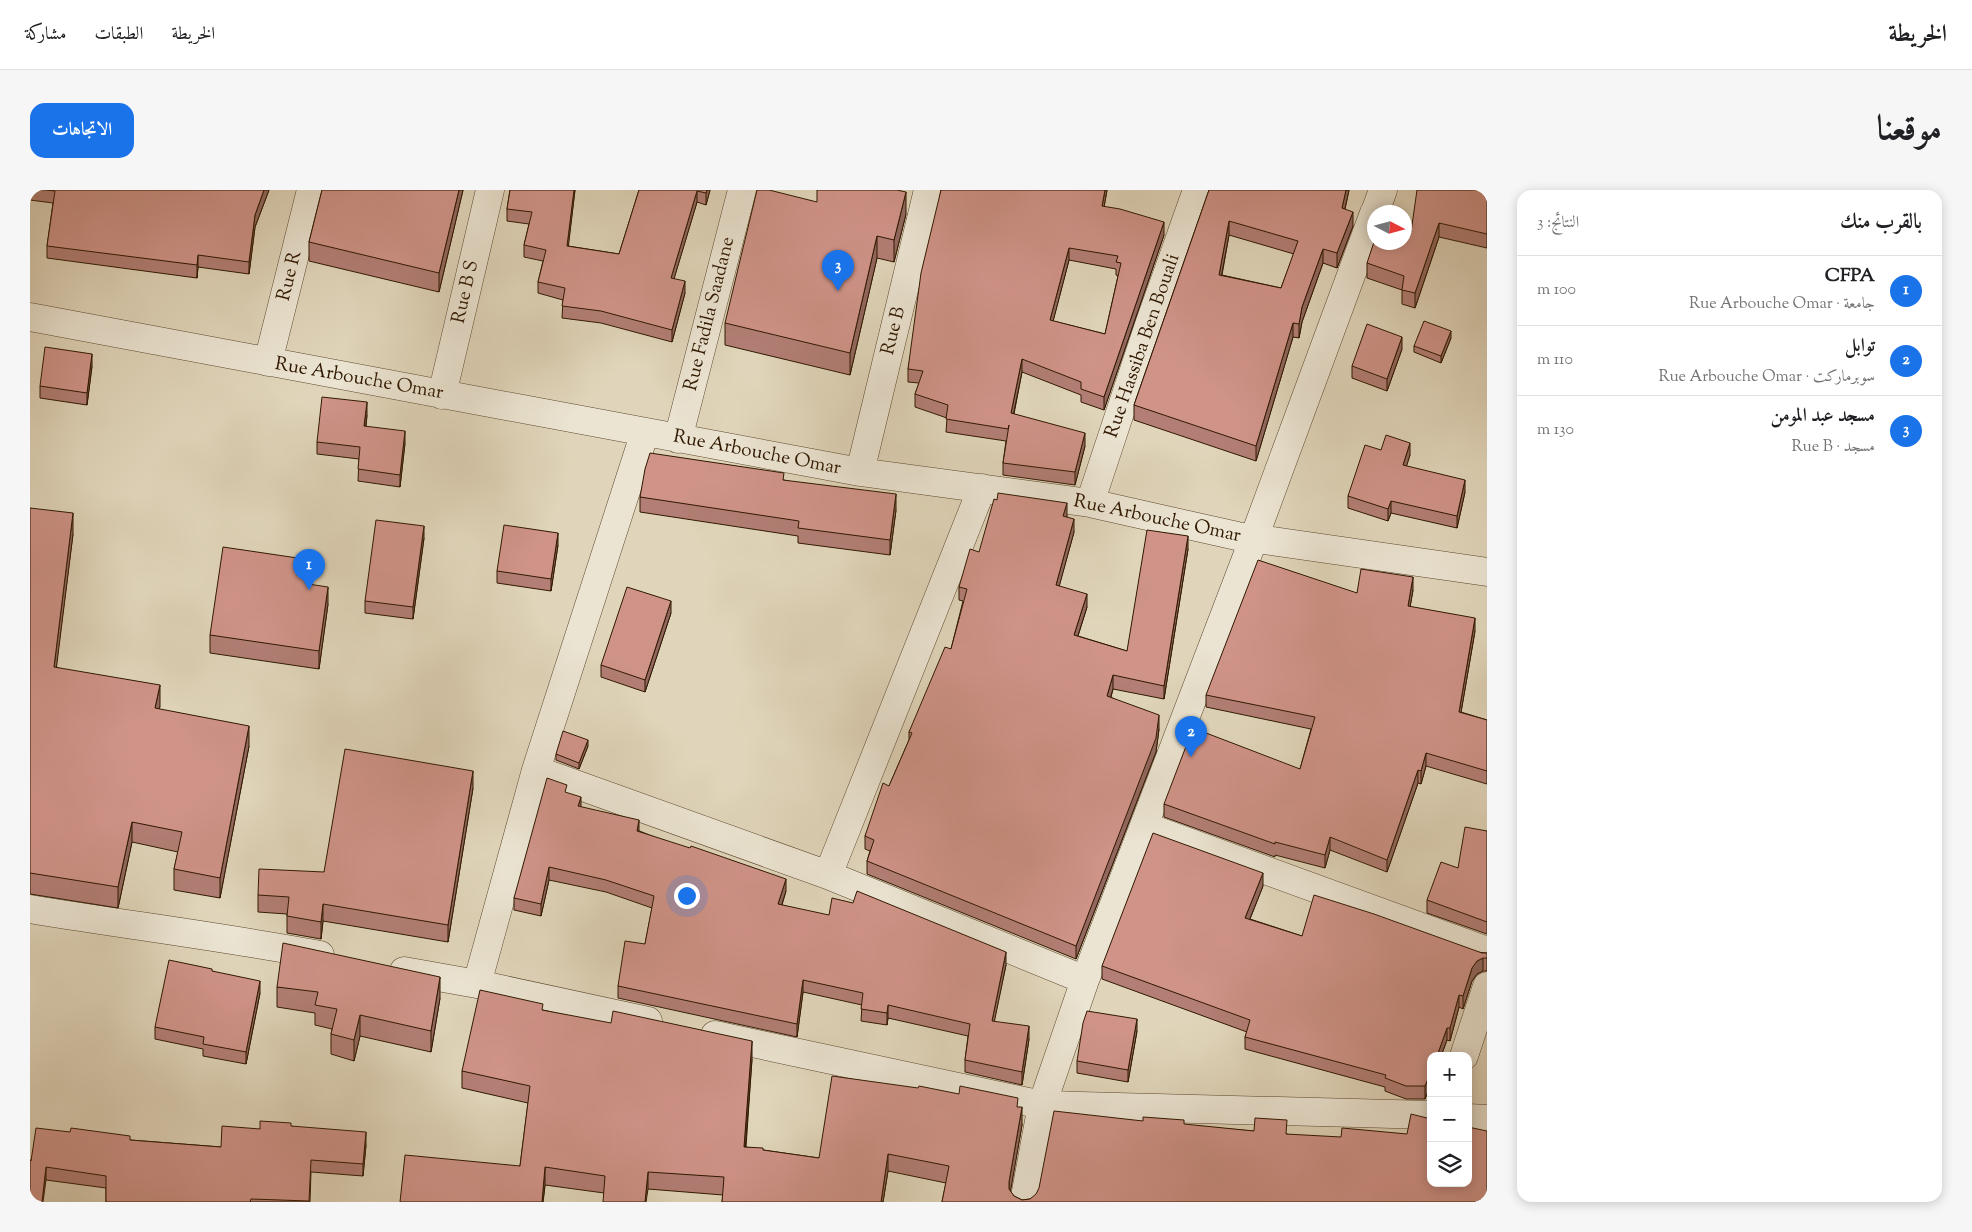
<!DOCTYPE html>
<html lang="ar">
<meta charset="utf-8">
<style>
body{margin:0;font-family:"Sorts Mill Goudy",Amiri,serif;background:#f6f6f6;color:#202124;direction:rtl}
.controls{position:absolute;right:15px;bottom:15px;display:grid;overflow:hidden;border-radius:10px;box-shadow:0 2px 12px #0003}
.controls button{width:45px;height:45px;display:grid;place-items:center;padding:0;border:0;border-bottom:1px solid #e0e0e0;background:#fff;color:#202124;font:25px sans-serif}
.compass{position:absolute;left:1337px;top:15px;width:45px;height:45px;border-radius:50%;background:#fff;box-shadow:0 2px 12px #0003;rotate:96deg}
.you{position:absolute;left:656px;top:705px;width:18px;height:18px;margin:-12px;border:4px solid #fff;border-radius:50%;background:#1a73e8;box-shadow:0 0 0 8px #1a73e833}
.badge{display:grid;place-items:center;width:32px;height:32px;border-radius:50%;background:#1a73e8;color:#fff;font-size:16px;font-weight:700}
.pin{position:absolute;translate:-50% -41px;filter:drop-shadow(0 1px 2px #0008)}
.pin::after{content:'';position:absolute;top:26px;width:18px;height:15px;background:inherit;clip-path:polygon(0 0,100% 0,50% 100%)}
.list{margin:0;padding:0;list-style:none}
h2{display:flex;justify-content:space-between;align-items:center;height:65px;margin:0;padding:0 20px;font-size:21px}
h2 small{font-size:16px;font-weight:400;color:#757577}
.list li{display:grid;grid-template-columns:32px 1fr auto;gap:15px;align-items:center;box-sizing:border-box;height:70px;padding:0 20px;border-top:1px solid #e0e0e0}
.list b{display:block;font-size:19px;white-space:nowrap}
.list p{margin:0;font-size:16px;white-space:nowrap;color:#757577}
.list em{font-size:16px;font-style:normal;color:#757577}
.icon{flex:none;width:28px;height:28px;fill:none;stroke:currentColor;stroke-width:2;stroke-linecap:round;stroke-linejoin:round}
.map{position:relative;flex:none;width:1457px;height:1012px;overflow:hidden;direction:ltr;border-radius:15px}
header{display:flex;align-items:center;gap:30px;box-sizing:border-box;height:70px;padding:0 25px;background:#fff;border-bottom:1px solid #e0e0e0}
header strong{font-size:24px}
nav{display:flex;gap:28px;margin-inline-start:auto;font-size:18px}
.intro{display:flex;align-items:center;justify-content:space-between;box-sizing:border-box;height:120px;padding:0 30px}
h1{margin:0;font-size:35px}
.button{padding:12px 22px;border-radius:15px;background:#1a73e8;color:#fff;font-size:18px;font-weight:700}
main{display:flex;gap:30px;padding:0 30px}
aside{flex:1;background:#fff;border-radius:15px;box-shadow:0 2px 12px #0003}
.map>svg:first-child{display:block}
</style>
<header>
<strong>الخريطة</strong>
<nav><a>الخريطة</a><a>الطبقات</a><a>مشاركة</a></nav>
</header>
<div class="intro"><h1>موقعنا</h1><a class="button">الاتجاهات</a></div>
<main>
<aside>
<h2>بالقرب منك<small>النتائج: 3</small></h2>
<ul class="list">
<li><span class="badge">1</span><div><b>CFPA</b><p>جامعة · Rue Arbouche Omar</p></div><em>100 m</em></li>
<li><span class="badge">2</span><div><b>توابل</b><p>سوبرماركت · Rue Arbouche Omar</p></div><em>110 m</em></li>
<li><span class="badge">3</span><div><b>مسجد عبد المومن</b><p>مسجد · Rue B</p></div><em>130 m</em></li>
</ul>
</aside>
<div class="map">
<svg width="1457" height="1012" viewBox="0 0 1457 1012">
<rect width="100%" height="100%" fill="#e0d5ba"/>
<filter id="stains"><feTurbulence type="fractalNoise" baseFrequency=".004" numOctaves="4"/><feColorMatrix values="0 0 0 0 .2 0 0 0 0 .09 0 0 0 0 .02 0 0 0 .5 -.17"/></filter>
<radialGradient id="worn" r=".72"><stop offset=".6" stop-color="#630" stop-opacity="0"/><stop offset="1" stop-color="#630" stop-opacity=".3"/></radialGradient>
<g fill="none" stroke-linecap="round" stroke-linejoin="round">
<defs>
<path id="minor" d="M1345 22 1353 0
M0 127 830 282 1060 313 1207 346 1457 382
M238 172 281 0
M412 205 460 0
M648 249 712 0
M830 282 898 0
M1060 313 1119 135 1167 0
M506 580 798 685 952 298
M1114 636 1457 761
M798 685 1055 790
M0 719C97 735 194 747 290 765
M374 781 447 794 618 831
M447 794 506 580 615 242
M685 845 1012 915 1401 925
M1434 866 1457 796
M1438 928 1457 929
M994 1012 1012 915 1055 790 1224 348 1344 23"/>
</defs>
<use href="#minor" stroke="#5c472e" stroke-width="29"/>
<use href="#minor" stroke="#ebe4d2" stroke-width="28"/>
</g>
<path fill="#b27e75" stroke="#301800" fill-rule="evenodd" d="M0 0H239L225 37 219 84 168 77 167 88 17 68V56L23 13 0 10Z
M292 0H433L409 102 279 71V52Z
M480 0H545L538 56 589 64 609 0H680L676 15 667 12 644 88 655 103 642 152 571 133 532 128 533 110 508 103V92L513 71 494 67V55L499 34 477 31V19Z
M911 0H1077L1074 17 1134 45 1074 220 1051 212V205L992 182 984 224 1055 256 1045 295 973 285V273L976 251 916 242 917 228 885 217V204L889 193 878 192V179ZM1039 70 1086 79V85L1088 86 1075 144 1023 131Z
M1179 0H1319L1315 19 1323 36 1307 78 1293 73 1272 132 1269 148 1263 147 1226 271 1104 230V215ZM1199 45 1264 64 1251 98 1192 85Z
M1457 0V58L1409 47 1385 118 1372 114V100L1337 88V73L1381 42Z
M787 12 876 24 864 72 847 68 820 185 695 155V133Z
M1421 148 1411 173 1384 162V156Z
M1372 159 1357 201 1322 188V176Z
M62 176 57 215 10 208V196Z
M337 225 336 237 375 253 370 297 328 291 329 269 287 264V252Z
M1351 260 1380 265 1376 276 1435 302 1427 338 1361 323 1358 331 1318 318V306Z
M754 290 866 320 860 365 768 353V346L610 322V307Z
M0 318 43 344 26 477 130 516 129 519 219 556 190 708 144 700V679L148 662 102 652 88 718 0 704Z
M1037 326V327L1044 342 1029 396 1057 417 1048 446 1097 461 1158 359 1134 509 1083 499 1081 507 1129 539 1126 562 1046 769 837 684V671L840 661 835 659V646L859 596 879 550V542L921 459 933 411 929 410V397Z
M394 348 383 429 335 423V411Z
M528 355 521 401 467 393V381Z
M281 387 280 394 298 414 289 479 180 463V445Z
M1383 400 1380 417 1445 441 1431 522 1457 530V594L1396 576 1391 594 1388 593 1357 682 1300 660 1295 678 1245 665V667L1134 627V614L1270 579 1281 539 1176 517V505L1327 403Z
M641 423 615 502 571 487V475Z
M558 556 549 579 526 570V564Z
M443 598 418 752 293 731 291 749 257 743V724L228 722V705L294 682Z
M537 603 551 617 756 701 752 715 976 775 964 831 999 849 992 895 935 882V870L938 846 858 828 857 835 831 831 832 815 773 802 767 847 588 808V796L615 754 622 718 576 702 519 690 511 726 484 720V708Z
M1457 641V744L1397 723V710L1428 678Z
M1233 696 1220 729 1272 746 1457 763V781H1453L1447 784 1442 791 1433 819 1429 817 1420 851 1417 850 1395 909H1376L1355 901V897L1215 859V847L1217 842 1072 789V776Z
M182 781 230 803 216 874 173 866V859L125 849V837Z
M247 797 410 808 401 862 330 846 324 871 301 864V844L302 839 285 835V823L247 817Z
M513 820 722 869 716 957 733 960 789 968 988 917 992 935 980 1001 984 1006 992 1010 1000 1009 1154 935 1257 944 1457 1012H912L916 993 858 981 853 1012H692L693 1005 618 999 574 1003 515 995 513 1012H370L490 976 498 913 432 898V881Z
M1107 841 1098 892 1047 883V871Z
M261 936 336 955 333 986 281 982 280 1012H76V998L16 990 0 970 100 950 191 957 230 939Z"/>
<path fill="#91675f" stroke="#301800" d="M234 0H239L225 37 219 84V72L225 25Z
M429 0H433L409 102V83Z
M544 0H545L537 68V56Z
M677 0H680L676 15V3Z
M1075 0H1077L1072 29V16Z
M1316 0H1319L1312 32V18Z
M667 1V12L641 99V88Z
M876 2V24L864 72V50Z
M1323 22V36L1307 78V63Z
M1199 31V45L1189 99V85Z
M1134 32V45L1074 220V207Z
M1409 33V47L1385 118V103Z
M847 46V68L820 185V163Z
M1039 58V70L1020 143V130Z
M1293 59V73L1272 132 1269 148V134L1272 117Z
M168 65V77L167 88V75Z
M655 91V103L642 152V140Z
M1263 133V147L1226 271V256Z
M1421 141V148L1411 173V166Z
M1372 147V159L1357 201V189Z
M62 164V176L57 215V203Z
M992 169V182L981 236V223Z
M337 212V225L334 249V236Z
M375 241V253L370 297V285Z
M1055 243V256L1045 295V282Z
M1380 253V265L1373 288V275Z
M1435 290V302L1427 338V326Z
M866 304V320L860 365V350Z
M1361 311V323L1358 331V319Z
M1037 313V326L1033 339V326Z
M43 323V344L24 497V477Z
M1044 329V342L1026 408V395Z
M394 336V348L383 429V417Z
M528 343V355L521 401V389Z
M1158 346V359L1134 509V496Z
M281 370V387L278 411V394Z
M1383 387V400L1378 429V416Z
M298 397V414L289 479V461Z
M1057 404V417L1044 458V445Z
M641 411V423L615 502V490Z
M1445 428V441L1429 534V522Z
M1083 485V499L1077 519V506Z
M130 495V516L125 538V518Z
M1129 525V539L1126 562 1046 769V756Z
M219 536V556L190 708V688Z
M558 550V556L549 579V573Z
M1396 563V576L1391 594V581Z
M1388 580V593L1357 682V670Z
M443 581V598L418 752V735Z
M551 607V619L548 616Z
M609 630V643L607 641Z
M102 632V652L88 718V697Z
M1300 647V660L1295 678V665Z
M519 677V690L511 726V714Z
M1233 683V696L1215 741V728Z
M756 689V701L748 726V714Z
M293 714V731L291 749V732Z
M976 762V775L962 843V831Z
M1453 768V781L1447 784 1442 791 1433 819V806L1442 778 1447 771Z
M410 787V808L401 862V841Z
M773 790V802L767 847V834Z
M230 791V803L216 874V862Z
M1429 805V817L1420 851V838Z
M858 815V828L857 835V823Z
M330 825V846L324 871V850Z
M1107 829V841L1098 892V880Z
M999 836V849L992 895V882Z
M1417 838V850L1411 866H1407Z
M722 851V869L714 974V957Z
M1401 882V894L1395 909V896Z
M992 917V935L979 1010V992Z
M336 942V955L333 986V974Z
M858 964V981L853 1012H851Z
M16 977V990L13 1012H12Z
M515 977V995L513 1012H512Z
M618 982V999L616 1012H615Z"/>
<path fill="#cf9388" stroke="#301800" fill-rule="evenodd" d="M17 0H234L225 25 219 72 168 65 167 75 17 56 25 1Z
M292 0H429L409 83 279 52Z
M480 0H544L537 56 589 64 609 0H677L676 3 667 1 641 88 655 91 642 140 571 121 532 116 535 98 508 92 516 60 494 55 502 22 477 19Z
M727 0H739L787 12V0H867L876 2 864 50 847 46 820 163 695 133Z
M911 0H1075L1072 16 1090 19 1134 32 1074 207 1051 199V192L992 169 981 223 1055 243 1045 282 973 273 979 235 978 239 916 229 918 215 885 204 893 181 878 179 891 83ZM1039 58 1088 66 1086 72 1091 73 1075 144 1020 130Z
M1179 0H1316L1312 18 1323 22 1307 63 1293 59 1272 117 1269 134 1263 133 1226 256 1104 215ZM1199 31 1268 51 1251 98 1189 85Z
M1387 0H1457V44L1409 33 1385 103 1372 100 1374 86 1337 73 1344 52H1374V40L1381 42Z
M1394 131 1421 141 1411 166 1384 156Z
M1337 134 1372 147 1357 189 1322 176Z
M15 157 62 164 57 203 10 196Z
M292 207 337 212 334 236 375 241 370 285 328 279 330 257 287 252Z
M1356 245 1380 253 1373 275 1435 290 1427 326 1361 311 1358 319 1318 306 1335 255 1351 260Z
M620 263 754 283 753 290 866 304 860 350 768 338 769 331 610 307 615 279Z
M968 303 1037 313 1033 326 1044 329 1026 395 1057 404 1044 445 1097 461 1117 340 1158 346 1134 496 1083 485 1077 506 1129 525 1126 548 1046 756 837 671 844 650 835 646 853 593 859 596 882 543 879 542 915 457 921 459 937 399 929 397 940 359 949 362 964 309 967 310Z
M0 318 43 323 24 477 130 495 125 518 219 536 190 688 144 679 152 642 102 632 88 697 0 683Z
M346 330 394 336 383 417 335 411Z
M474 335 528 343 521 389 467 381Z
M193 357 281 370 278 394 298 397 289 461 180 445Z
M1228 370 1327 403 1331 379 1383 387 1378 416 1445 428 1429 522 1457 530V581L1396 563 1391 581 1388 580 1357 670 1300 647 1295 665 1245 652V654L1134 614 1163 538 1270 579 1285 527 1176 505Z
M597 397 641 411 615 490 571 475Z
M533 541 558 550 549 573 526 564Z
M315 559 443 581 418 735 293 714 291 732 257 726 259 707 228 705 229 679 294 682Z
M517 588 537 595 535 602 551 607 548 616 609 630 607 641 660 658 661 656 756 689 748 714 799 725 802 708 823 713 827 701 976 762 962 831 999 836 992 882 935 870 940 834 858 815 857 823 831 819 833 803 773 790 767 834 588 796 595 751 615 754 624 706 576 690 519 677 511 714 484 708Z
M1435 637 1457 641V732L1397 710 1411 672 1428 678Z
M1123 643 1233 683 1215 728 1272 746 1284 705 1344 724 1452 763H1457V768H1453L1447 771 1442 778 1433 806 1429 805 1420 838H1417L1407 866H1401V882L1395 896H1376L1355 888 1356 885 1215 847 1220 830 1072 776Z
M253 753 410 787 401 841 330 825 324 850 301 844 307 819 285 815 288 802 247 797Z
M139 770 182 779V781L230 791 216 862 173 854 174 847 125 837Z
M450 800 513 814 512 820 581 833 583 821 722 851 714 957 733 958V960L789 968 802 886 888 898 889 896 929 904 930 896 988 908 987 917H992L979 992V999L984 1006 992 1010 1000 1009 1006 1004 1009 998 1024 921 1113 931V927L1154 930V934L1224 941 1225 928 1257 930 1256 944 1311 947 1312 938 1377 944 1381 924 1401 929V993H1438V937L1457 941V1012H912L919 976 858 964 851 1012H692L694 987 618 982 615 1012H573L575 986 515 977 512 1012H370L375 965 490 976 500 896 432 881Z
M1057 821 1107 829 1098 880 1047 871 1053 833Z
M230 931 261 933V936L336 942 333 974 281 970 279 1011 221 1009 220 1012H76V986L16 977 12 1012H0V970L1 971 6 938 40 942 41 938 100 946V950L191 957 192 936 230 939Z"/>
<g text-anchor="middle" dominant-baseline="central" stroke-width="4" stroke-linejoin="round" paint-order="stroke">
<g font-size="19" fill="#301800" stroke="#ebe4d2">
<text transform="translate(260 86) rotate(-76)">Rue R</text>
<text transform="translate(436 102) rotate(-77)">Rue B S</text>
<text transform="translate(680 124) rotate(-76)">Rue Fadila Saadane</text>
<text transform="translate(864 141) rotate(-76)">Rue B</text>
<text transform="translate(1113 156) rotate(-71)">Rue Hassiba Ben Bouali</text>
<text transform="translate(329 189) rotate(10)">Rue Arbouche Omar</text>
<text transform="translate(727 263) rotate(11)">Rue Arbouche Omar</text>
<text transform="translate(1127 329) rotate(12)">Rue Arbouche Omar</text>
</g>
</g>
<rect width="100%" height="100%" filter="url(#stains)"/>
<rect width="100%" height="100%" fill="url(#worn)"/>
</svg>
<div class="controls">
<button>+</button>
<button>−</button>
<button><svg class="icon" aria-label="layers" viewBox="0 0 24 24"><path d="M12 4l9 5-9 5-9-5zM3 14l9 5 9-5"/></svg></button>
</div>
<svg class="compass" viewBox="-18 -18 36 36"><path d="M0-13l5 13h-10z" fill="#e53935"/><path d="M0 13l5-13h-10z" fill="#757577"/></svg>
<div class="you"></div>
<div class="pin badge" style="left:279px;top:400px">1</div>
<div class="pin badge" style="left:1161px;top:567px">2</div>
<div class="pin badge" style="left:808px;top:101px">3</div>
</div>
</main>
